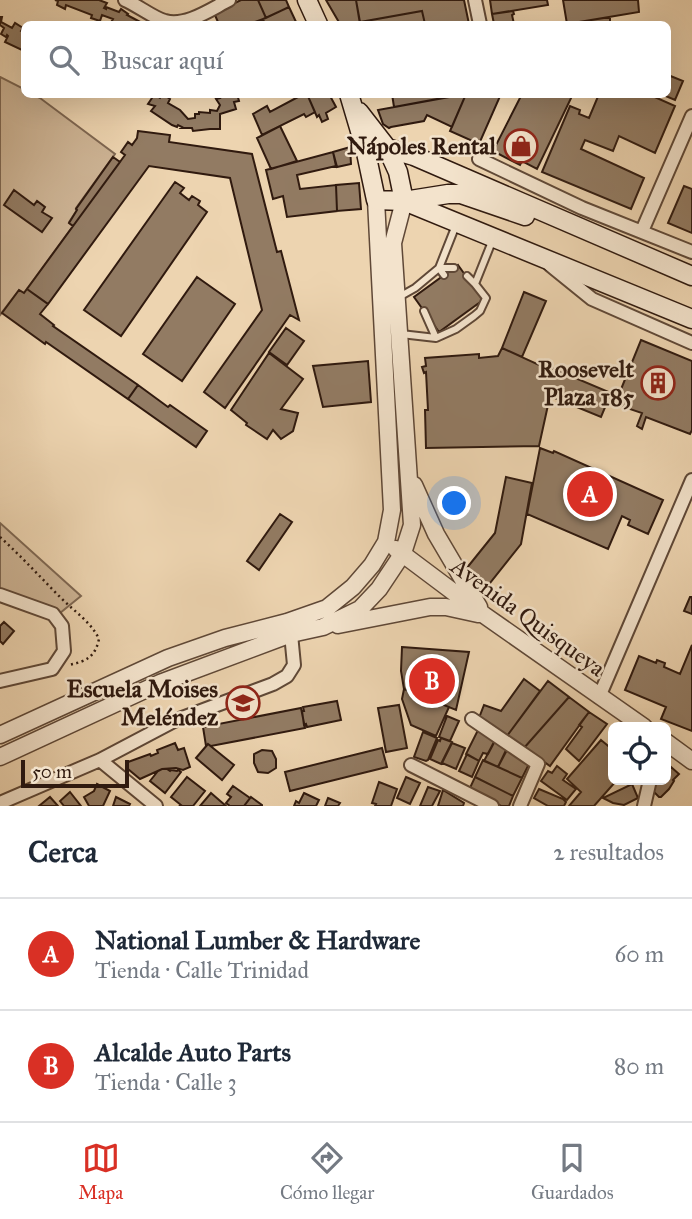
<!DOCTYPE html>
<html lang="es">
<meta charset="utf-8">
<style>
body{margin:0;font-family:"IM FELL Great Primer",serif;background:#f2f2f3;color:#1f2937}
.controls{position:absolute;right:21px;bottom:21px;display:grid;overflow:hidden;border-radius:10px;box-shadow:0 7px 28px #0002}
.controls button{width:63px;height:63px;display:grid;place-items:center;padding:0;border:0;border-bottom:2px solid #e0e1e3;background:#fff;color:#1f2937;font:35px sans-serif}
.scale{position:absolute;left:21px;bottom:18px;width:108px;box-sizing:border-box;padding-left:7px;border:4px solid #301a0f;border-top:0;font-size:19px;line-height:24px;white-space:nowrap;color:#301a0f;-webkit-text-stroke:5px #f3e3cc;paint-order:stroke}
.you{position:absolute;left:455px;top:504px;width:24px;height:24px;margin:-18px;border:5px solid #fff;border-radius:50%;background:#1a73e8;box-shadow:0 0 0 10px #1a73e833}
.badge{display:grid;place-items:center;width:46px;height:46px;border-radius:50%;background:#d93025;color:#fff;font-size:23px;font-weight:700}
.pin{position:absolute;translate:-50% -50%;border:4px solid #fff;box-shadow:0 2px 7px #0006}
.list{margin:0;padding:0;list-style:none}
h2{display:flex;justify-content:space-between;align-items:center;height:91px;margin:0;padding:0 28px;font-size:30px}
h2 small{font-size:23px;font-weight:400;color:#747a83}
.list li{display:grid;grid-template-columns:46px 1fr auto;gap:21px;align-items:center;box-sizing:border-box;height:112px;padding:0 28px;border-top:2px solid #e0e1e3}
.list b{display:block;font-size:26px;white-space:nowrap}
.list p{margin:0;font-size:23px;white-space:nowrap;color:#747a83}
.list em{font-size:23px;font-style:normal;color:#747a83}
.icon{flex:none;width:38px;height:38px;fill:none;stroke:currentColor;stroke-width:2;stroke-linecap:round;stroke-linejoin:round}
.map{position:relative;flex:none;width:692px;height:806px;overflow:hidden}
.search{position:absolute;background:#fff;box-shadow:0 7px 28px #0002;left:21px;right:21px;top:21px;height:77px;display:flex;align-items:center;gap:18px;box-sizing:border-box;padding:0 24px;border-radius:10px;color:#747a83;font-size:26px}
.sheet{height:315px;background:#fff}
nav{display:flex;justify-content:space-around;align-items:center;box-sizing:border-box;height:98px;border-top:2px solid #e0e1e3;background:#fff;font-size:19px;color:#747a83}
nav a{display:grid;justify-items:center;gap:4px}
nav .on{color:#d93025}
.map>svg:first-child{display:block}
</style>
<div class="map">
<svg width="692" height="806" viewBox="0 0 692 806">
<rect width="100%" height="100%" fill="#edd4b0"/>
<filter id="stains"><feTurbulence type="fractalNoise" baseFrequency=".00286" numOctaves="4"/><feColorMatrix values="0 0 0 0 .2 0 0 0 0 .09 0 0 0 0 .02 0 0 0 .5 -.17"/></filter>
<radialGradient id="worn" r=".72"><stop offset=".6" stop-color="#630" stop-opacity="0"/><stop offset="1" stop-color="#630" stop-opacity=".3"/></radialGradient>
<path fill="#cdb495" stroke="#7e6752" stroke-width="2" d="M0 77 24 89V94L34 95 40 98 115 154 76 208 77 210 69 222 73 226 24 293 19 290 0 315Z
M0 523 81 596 60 613 52 608 0 589Z"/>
<path fill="#927b63" stroke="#301a0f" stroke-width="2" d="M55 0H99L107 3 104 8 106 9V7L119 12 121 9 128 14 127 15 144 24H110L113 19 102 15 100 21 91 18 92 15 66 5 65 9 57 5 58 1Z
M241 0H258L266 18 249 24H217L218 22 214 13Z
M258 0H286L289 7 266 18Z
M326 0H356L360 24H340Z
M356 0H464L469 24H425L422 11 360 22Z
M490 0H547L548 5 492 14Z
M563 0H638L639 12 567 24Z
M289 7 297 24H265L263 19Z
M422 11 425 24H360V22Z
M513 11 514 14 512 15 514 24H494L492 14Z
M0 17H2L1 22 12 28 15 23 23 28 21 31 24 33V51L5 42 8 36 7 35 6 37 1 34 4 28 0 25Z
M610 17V24H567Z
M668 75 683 81 675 100 661 94H668Z
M148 94H154L160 98 163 94 170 99 168 103 180 110 188 119 195 118V114H199V112L210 113V110L217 111 220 105 216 99 220 98 218 94H237L239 101 234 102 236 109 220 114V129H210L193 131 192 128H181L182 127 178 125 177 127 172 125 151 111 155 106 148 104 152 98Z
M307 94H329L336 107 326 113 328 119 322 122 319 115 317 117Z
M307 94 315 112 306 117 304 114 262 135 253 114 267 106 270 112 298 97Z
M392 94H464L394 107Z
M466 94 452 127 427 115 424 121 391 127 389 128 383 124 378 110Z
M466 94H501L479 144 450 131Z
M522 94H573L537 169 522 161 520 165 493 151Z
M599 94H648L675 106 655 153 619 136 613 151 585 140 581 149 644 178 631 209 542 172 570 106 580 110 579 114 589 118Z
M280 126 297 161 271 169 257 138Z
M138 131 170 135 169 142 252 154 277 252 281 251 299 320 290 315 225 408 204 392 262 310 230 178 149 166 48 304 27 289 125 155 121 152 128 142 132 145 137 138Z
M350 147 351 164 337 167 333 152Z
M333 152 336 166 297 175 300 189 336 185 337 211 287 217 283 196 273 199 266 170Z
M113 157 120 162 73 226 69 223 77 210 76 209Z
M175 182 184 188 180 193 189 200 192 196 200 201 198 205 207 212 121 336 84 310Z
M359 183 361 209 337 211 336 185Z
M684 186 692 189V233L668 223Z
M14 190 34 205 37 201 45 207 42 212 52 218 42 232 4 205Z
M458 265 483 300 439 332 414 297Z
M197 277 235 304 182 381 143 354Z
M27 289 48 304 40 314 54 325 53 326 138 385 128 399 46 342 45 344 2 313 19 290 24 293Z
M524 292 546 301 522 357 502 348Z
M286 328 304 341 287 365 269 352Z
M641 340 692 361V430L690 434 646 417 642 429 637 426 642 413 615 404Z
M502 348 539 365 540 363 611 393 601 417 550 396 539 446 426 448 425 410H428L426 372 424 373 422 367 426 366 425 358 479 354V358L498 356Z
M269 353 303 379 281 409 298 413 293 431 281 439 273 430 267 439 246 425 247 423 231 410Z
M368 361 371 402 323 407 313 366Z
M138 385 168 407 170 405 207 431 196 447 128 399Z
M540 448 553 453 554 451 663 500 648 534 628 525 630 520 622 516 608 549 527 514Z
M506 477 532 483 521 544 486 588 466 569 495 533Z
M280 514 292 522 259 570 247 561Z
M690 597H692V614L684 611Z
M4 622 14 631 3 644 0 641V626Z
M692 645V731L661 719 666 707 625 690 639 656 656 663 657 660 665 663 664 667 680 674Z
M402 647 469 652 456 710 404 689 401 671Z
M524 679 540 691 507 736 492 725 491 727 479 718 484 705 501 711Z
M548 681 569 697 524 748 507 736Z
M404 689 449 707 436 736 411 725 402 699Z
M569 697 589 712 550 766 524 748Z
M337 701 341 720 307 727 306 724 304 725 302 711H304L303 707Z
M399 705 407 748 386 752 378 708Z
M301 708 305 728 211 746 208 744 206 746 203 727Z
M589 712 607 724 579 761 566 749 582 727 579 725Z
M447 716 459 721 450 741 439 737Z
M478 730 496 739 488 754 483 753 479 761 466 754Z
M423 732 437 738 428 760 426 761 414 757Z
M441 738 452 742 441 764 430 759 438 740 440 741Z
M495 740 508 746 498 767 484 761Z
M601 740 613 750V780H617L594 806H569L581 792 567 779Z
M175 743 178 750 184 748 190 767 183 770 176 768 162 769 140 779 128 769V762L150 754 151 756 158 753 157 750Z
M452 743 465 748 456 769 442 763Z
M208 744 234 765 222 780 196 758Z
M382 748 387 767 290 791 285 772Z
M508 748 529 764 522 778 498 767Z
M262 750 272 751 276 759V768L268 773 258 772 254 763V754Z
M467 754 479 761 472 777 459 771Z
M483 760 522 778 513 796 475 777Z
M557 766 567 774 563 780 576 789 567 800 541 781 548 771 552 773Z
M671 767 679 774 673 780 674 781 669 789 661 797H659L653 791 655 784 659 780H666V773Z
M162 769H167L170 771 171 770 177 771 178 770 181 772 165 793 150 781 158 771Z
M187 777 205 791 193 806H179L181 805 171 797Z
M406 777 420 783 410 804 397 798Z
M475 777 513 796 509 806H501L469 790Z
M379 782 397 789 391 806H375L376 804 372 803Z
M97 784 110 791 103 806H89L84 797 94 791Z
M632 784 638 798 624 805 613 803 603 798Z
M233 786 250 798 244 806H230L226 803 231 797 227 794Z
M428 787 440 791 432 806H420Z
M539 789 563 799 566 802 564 806H548L534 798Z
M443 790 464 803 463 806H438Z
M70 792 81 806H64L60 801Z
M211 793 226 806H200Z
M304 793 319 800 316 806H294L296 801 299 803Z
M50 797 58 806H39Z
M116 797 130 804 129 806H113Z
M251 797 262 805V806H244Z
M328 798 340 803 338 806H325Z"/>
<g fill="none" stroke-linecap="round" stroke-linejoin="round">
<defs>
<path id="service" d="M444 275 439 268 456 225
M467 276 475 284
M399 297 415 288 439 268H454
M424 311 436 338
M401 334 436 338 456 329 474 316 480 311 486 298 475 284 493 239"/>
<path id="minor" d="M125 0C137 5 155 19 165 21 186 27 211 9 229 0
M475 0 480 24
M479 159 582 208 692 252
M642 231 692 116
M550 265 592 299 692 343
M0 595 53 614 62 626 64 651 52 669 0 681
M599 697 692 480
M472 719 538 764 520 806
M100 760 156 806
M411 765 492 806
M0 803 100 760 174 721 273 684 287 676 294 665 291 634
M644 806 650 780"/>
<path id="tertiary" d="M414 485 436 534 479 607
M396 549 484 615 644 727
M338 625 430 607H446L478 614
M0 735 168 658 225 638 287 622 327 608 353 587 372 565 386 542 392 510 376 200
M666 742 692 761
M0 757 160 683 291 634 323 627 360 609 379 589 403 553 412 525 393 243 404 201"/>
<path id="secondary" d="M307 0 318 24
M349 94 365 148 376 200 404 201 448 194H461L525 216
M359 112 387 148 398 172 404 201
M387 148 414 156 692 276
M404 201 692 319"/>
</defs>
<use href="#service" stroke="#5f4837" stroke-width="10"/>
<use href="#minor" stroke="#5f4837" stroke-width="16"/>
<use href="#tertiary" stroke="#5f4837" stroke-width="19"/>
<use href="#secondary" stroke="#301a0f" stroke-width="21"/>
<path stroke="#301a0f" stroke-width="2.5" stroke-dasharray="2 3.5" stroke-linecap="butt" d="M0 537C22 557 41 578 62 599 75 612 91 622 99 639 95 657 87 661 69 665"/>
<use href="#service" stroke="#f3e3cc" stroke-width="6"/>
<use href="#minor" stroke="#f3e3cc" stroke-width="12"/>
<use href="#tertiary" stroke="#f3e3cc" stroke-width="16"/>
<use href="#secondary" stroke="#f3e3cc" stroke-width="18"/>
</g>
<defs>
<symbol id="shop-ring" viewBox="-11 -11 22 22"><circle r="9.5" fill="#f3e3cc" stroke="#8f2418" stroke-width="1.5"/><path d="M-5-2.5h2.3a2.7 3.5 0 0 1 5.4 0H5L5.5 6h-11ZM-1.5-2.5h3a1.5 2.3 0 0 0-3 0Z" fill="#8f2418"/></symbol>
<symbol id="building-ring" viewBox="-11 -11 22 22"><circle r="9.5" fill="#f3e3cc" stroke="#8f2418" stroke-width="1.5"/><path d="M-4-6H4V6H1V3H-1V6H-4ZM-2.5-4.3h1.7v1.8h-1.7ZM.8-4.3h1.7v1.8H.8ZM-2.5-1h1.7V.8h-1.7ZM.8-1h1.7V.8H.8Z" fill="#8f2418"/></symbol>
<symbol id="school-ring" viewBox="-11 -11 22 22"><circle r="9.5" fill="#f3e3cc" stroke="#8f2418" stroke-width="1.5"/><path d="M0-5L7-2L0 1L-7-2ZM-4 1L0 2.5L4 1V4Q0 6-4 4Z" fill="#8f2418"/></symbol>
</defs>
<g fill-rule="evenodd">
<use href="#shop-ring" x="502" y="127" width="38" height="38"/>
<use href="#building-ring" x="639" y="364" width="38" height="38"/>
<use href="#school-ring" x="224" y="684" width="38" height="38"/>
</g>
<g text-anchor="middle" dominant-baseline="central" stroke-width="5" stroke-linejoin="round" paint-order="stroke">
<g font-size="24" font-weight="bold" fill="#301a0f" stroke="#f3e3cc" text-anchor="end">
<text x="496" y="146">Nápoles Rental</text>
<text x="634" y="369">Roosevelt<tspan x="634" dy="28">Plaza 185</tspan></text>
<text x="218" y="689">Escuela Moises<tspan x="218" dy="28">Meléndez</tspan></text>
</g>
<g font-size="24" fill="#301a0f" stroke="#f3e3cc">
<text transform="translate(528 617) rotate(36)">Avenida Quisqueya</text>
</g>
</g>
<rect width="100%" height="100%" filter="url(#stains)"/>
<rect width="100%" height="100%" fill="url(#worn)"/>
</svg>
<div class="controls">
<button><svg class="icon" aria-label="locate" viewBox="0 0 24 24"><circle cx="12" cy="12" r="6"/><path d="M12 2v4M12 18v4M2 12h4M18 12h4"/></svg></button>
</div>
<div class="scale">50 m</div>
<div class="you"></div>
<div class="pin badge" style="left:590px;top:494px">A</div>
<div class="pin badge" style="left:432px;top:681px">B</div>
<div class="search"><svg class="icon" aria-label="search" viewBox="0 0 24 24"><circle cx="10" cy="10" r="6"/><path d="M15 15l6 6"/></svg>Buscar aquí</div>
</div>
<section class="sheet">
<h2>Cerca<small>2 resultados</small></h2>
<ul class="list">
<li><span class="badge">A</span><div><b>National Lumber &amp; Hardware</b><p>Tienda · Calle Trinidad</p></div><em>60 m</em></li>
<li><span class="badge">B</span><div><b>Alcalde Auto Parts</b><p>Tienda · Calle 3</p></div><em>80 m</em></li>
</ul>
</section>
<nav>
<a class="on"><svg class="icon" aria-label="map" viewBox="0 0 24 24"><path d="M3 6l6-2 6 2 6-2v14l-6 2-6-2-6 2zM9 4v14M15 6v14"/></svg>Mapa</a>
<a><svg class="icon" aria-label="directions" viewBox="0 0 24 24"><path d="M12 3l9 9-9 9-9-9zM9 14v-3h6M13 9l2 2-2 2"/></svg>Cómo llegar</a>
<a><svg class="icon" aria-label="saved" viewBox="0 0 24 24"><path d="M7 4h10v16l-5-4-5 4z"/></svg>Guardados</a>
</nav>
